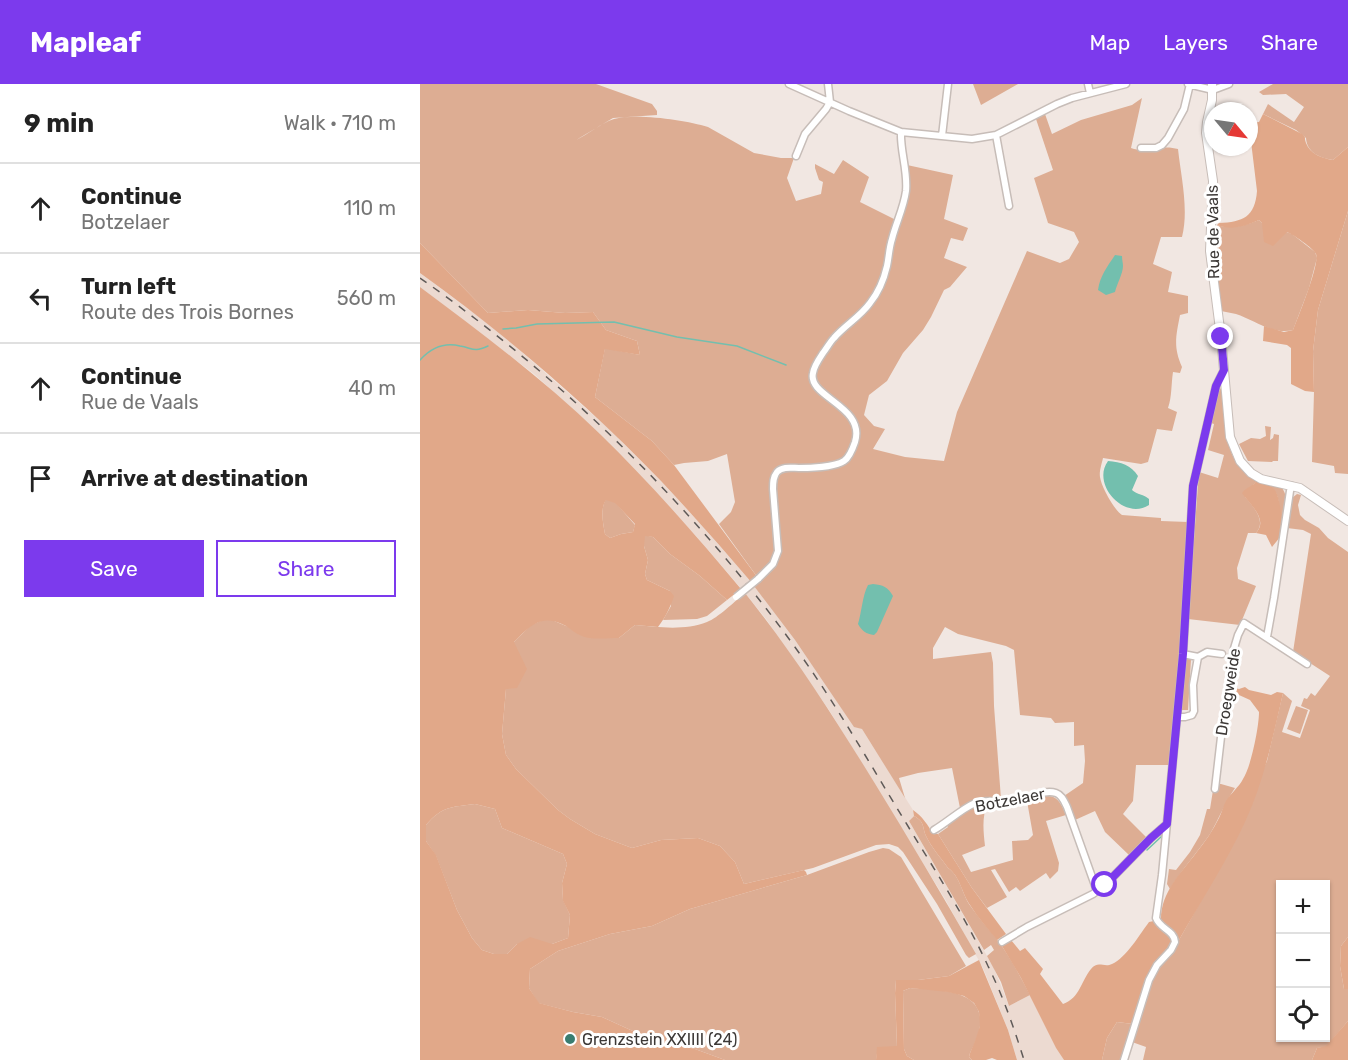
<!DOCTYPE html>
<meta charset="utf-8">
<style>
body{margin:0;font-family:Rubik,sans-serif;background:#f6f6f6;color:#222}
.controls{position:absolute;right:18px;bottom:18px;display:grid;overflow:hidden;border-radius:0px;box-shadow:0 2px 4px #0004}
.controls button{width:54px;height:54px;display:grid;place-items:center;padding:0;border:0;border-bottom:2px solid #e0e0e0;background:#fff;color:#222;font:30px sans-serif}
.compass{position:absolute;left:784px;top:18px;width:54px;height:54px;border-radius:50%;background:#fff;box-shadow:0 2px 4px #0004;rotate:119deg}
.stop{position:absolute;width:18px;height:18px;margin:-14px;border:4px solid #7c3aed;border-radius:50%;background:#fff}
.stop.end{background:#7c3aed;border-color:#fff;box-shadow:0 2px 6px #0008}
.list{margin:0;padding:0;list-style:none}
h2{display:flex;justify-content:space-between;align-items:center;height:78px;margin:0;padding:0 24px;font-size:26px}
h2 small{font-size:20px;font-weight:400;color:#767676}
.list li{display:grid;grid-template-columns:39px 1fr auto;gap:18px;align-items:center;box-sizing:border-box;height:90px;padding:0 24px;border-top:2px solid #e0e0e0}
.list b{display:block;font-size:22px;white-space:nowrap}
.list p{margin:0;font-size:20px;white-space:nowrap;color:#767676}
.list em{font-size:20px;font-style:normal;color:#767676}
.actions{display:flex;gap:12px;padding:18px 24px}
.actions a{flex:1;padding:14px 0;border:2px solid #7c3aed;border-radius:0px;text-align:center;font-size:21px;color:#7c3aed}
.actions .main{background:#7c3aed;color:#fff}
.icon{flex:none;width:33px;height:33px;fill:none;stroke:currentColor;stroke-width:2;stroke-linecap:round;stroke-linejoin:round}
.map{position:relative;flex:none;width:928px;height:976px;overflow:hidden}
header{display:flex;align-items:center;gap:36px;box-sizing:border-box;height:84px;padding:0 30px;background:#7c3aed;color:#fff}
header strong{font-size:28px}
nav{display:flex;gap:33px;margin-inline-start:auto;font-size:21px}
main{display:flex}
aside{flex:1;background:#fff}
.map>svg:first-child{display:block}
</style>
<header>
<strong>Mapleaf</strong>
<nav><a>Map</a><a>Layers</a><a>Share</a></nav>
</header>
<main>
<aside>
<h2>9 min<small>Walk · 710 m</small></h2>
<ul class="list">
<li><svg class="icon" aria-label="ahead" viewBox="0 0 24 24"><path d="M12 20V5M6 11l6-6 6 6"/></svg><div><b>Continue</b><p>Botzelaer</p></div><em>110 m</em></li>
<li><svg class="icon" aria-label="left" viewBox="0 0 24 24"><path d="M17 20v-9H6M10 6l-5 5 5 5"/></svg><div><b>Turn left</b><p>Route des Trois Bornes</p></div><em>560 m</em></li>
<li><svg class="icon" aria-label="ahead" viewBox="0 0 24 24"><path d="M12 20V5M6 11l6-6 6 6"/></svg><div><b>Continue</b><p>Rue de Vaals</p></div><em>40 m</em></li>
<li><svg class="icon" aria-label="arrive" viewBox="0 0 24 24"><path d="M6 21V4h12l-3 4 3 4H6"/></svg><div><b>Arrive at destination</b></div></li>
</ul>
<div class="actions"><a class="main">Save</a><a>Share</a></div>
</aside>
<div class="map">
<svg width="928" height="976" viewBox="0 0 928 976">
<rect width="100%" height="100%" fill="#f1e7e2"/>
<path fill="#ecdad1" d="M0 189 79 248 187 343 240 396 284 444 332 499 375 556 434 642 442 645 493 726 494 732 489 737 574 884 589 922 610 911 636 964 644 976H597L588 946 563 884 525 815 409 626 346 535 325 509 276 452 180 350 114 290 0 203Z"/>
<path fill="#ddad93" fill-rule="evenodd" d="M0 0H176L232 20 237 27V31L193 34 156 56C169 50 181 39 194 35 217 29 265 36 288 43L334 69 361 74H374L367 94 376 117 401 110 403 98 399 96 395 84V80L414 90 423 76 449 93 440 118 476 136 464 188 449 219 396 275 390 289V295L398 308 422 326 432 340 434 355 429 368 419 378 354 388 356 474 338 494 299 440 311 428 315 418 307 370 288 377 264 379 254 381 232 357 175 313 185 264 220 271 217 257 186 246 173 228 145 229 108 226 68 229 0 159Z
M553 0H598L561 21Z
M853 0H928V63L913 76C900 74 887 69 886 54L876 46 843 30 848 20 874 38 884 23 866 10 843 11 839 8Z
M722 14 711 64C722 68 730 65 742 64 747 63 753 64 758 65 761 93 769 125 762 153H741L733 180 752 188 748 208 768 212V229L760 231C756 252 753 263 762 283L760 289 753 288C751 301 752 312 748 324L757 328 752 347 737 345 728 378 721 380 683 374C682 379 679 387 680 393 681 402 694 426 702 431L741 434V437L768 438C764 519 759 601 750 681H716L713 717 703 730 726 753 709 771 685 748 675 727 655 736 644 712 663 699 665 677 664 661 654 662V638L635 639 631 634 600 631 594 566 586 562 538 550 525 543 513 564V575L571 568 573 579 574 622 581 715 568 717C562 732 563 745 565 762L542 771 551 788 593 776 592 757 608 756 613 751 607 717C629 711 636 706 646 731L626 737 639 779 638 787 630 795 626 789 600 807 596 803 589 808 575 785 571 786 587 813 567 824 552 804 518 750 528 743 524 736 540 724 532 684 498 689 479 694 485 714 442 645 434 643 375 556 334 502 348 489 358 474 355 402 356 393 365 386 425 378 438 345 437 340 426 323 403 306 396 297 395 285 415 255 452 220 472 164 484 122 487 81 533 91 524 135 548 144 543 157 531 154 524 174 547 183 530 203 524 206 511 233 503 246 483 269 467 297 449 311 444 331 454 342 465 345 453 365 485 373 524 377 537 328 607 167 640 179 649 175 659 158 654 148 628 139 614 94 633 86 616 35 625 30 632 50 661 36 712 21Z
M928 127V390L915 389 914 382 892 378 894 308 893 267 898 226Z
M839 136 842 139 872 150 895 168 897 174 889 204 873 246C853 251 834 236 816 230 811 229 806 228 801 227 796 197 792 172 797 141 811 146 827 141 839 136Z
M801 304 803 305C804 331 804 377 829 391 838 396 850 399 860 402 870 411 865 426 863 438 856 427 863 411 850 403 846 400 841 399 837 397L830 404 825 413C833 422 847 437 836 449H828L817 484 818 495 836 502 820 541 768 535 779 388 798 394 804 371 788 366 794 340 791 339C793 327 794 313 801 304Z
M845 342 851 343 850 356 853 354 854 350 859 351 858 377H853L852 378 828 377 819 360 831 354 840 355 846 352Z
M877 410 881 411 878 421 880 431 885 436 899 444 908 454 928 468V853L921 862 920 882 924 905H928V937L906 963 897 964 892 976H723L726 963 712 958 728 905 742 880 757 862 759 856 786 808 847 677 863 609 872 617 862 648 880 654 890 626 881 622 884 614 887 615 891 609 895 612 910 592 873 568 891 450 883 446 867 444 872 414ZM860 800H906V954H860Z
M186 415 195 418 215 441 213 448 201 450 190 454 185 450C183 439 180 425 186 415Z
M224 451 233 453 250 470 280 492 307 516 287 532 277 535 243 536 251 522 250 507 227 496 225 490 228 476 224 462Z
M325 509C373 569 414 633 454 698 489 755 523 812 556 870L549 874 546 871 517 820 483 768 478 763 469 760 456 761 393 784 324 800 315 778 300 762 278 754 241 756 212 764 175 750 150 735 138 726 96 685 86 671 82 650 86 605 94 558 111 541 123 536H132L146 542 199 554 215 541C238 543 264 547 287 538 298 534 315 517 325 509Z
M769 573 771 575 768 626H761L765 575Z
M876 622 888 626 880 650 867 645Z
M794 700H801L815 704C805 718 799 735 790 750 777 769 762 785 750 805L747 800 749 785 756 786 770 768 780 751 787 725H790Z
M55 720 75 725 82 744 143 770 147 780 142 799 143 816 150 831 148 854 132 860H97L87 870H74L62 866 52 854 37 826 16 772 6 757V741C22 722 32 723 55 720Z
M494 732C505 738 502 742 506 752 511 763 521 774 528 784 540 792 542 809 549 820 557 832 567 843 576 854 589 871 600 892 610 911L589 922 581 898 567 872 574 866 571 861 564 866 489 737Z
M463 764 469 765 481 773 546 882 529 892 498 896H476L475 909 477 963H458L456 976H305L275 965 226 953 182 933 153 928 118 919 109 904 110 885 138 867 190 850 232 842 270 825 387 791 449 768Z
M490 904C515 906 565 904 560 942 559 951 554 961 550 969L549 973 552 976H494L487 972 484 965 483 907Z
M697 938 713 940 702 976H682L687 954Z"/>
<path fill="#e1a889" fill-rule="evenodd" d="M843 30 882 50C888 57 883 50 886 59 890 70 902 74 913 76L928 63V127L898 226 893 267 894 308 885 307 871 300V264L867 261 843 257 844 242 864 248 873 246C878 233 900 180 896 170 893 164 874 151 867 148L853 162 844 158 842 139 839 136C825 142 812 147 797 141L799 139C823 138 835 133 837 107L829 41 830 39 839 38Z
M0 159 68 229 108 226 145 229 173 228 186 246 217 257 220 271 185 265 175 313 232 357 254 381 338 494 332 499C302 464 272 430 241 397 167 320 86 251 0 189Z
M0 203C62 249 124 296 180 350 230 399 276 451 321 505L307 516 280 492 250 470 233 453 225 452 224 462 228 476 225 490 227 496 250 507 254 512C250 524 245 534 238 543L215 541 199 554C189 554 170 556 162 552 156 550 151 545 146 542 121 529 111 541 94 558L107 585 97 604 86 605 82 650 86 671 96 685 138 726 150 735 175 750 212 764 241 756 278 754 300 762 315 778 324 800 384 786 386 788 387 791 270 825 232 842 190 850 138 867 110 885 109 904 119 919 153 928 182 933 226 953 275 965 305 976H0ZM186 416 195 419 215 440 213 448 201 450 190 454 185 450C183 439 180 425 186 416ZM55 720 75 725 82 744 143 770 147 780 142 799 143 817 150 831 148 854 132 860 110 853 97 860 87 870H74L62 866 52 854 37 826 16 771 6 757V741C22 722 32 723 55 720Z
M837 396C842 399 850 401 854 405 860 410 864 445 861 451 859 455 855 459 852 463L846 451 836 449C849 435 829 420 822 409 826 403 833 403 837 396Z
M812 603 819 605 825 603 829 606 851 611 857 608 863 609C853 653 844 697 825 738 806 779 781 817 759 856L757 852 741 837C740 809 761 789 776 769 785 758 793 746 799 734 802 728 803 722 806 717 811 709 819 703 823 695 831 683 839 643 839 628L830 616 819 611Z
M493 726C502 732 508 741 513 750H518L552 804 586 850 577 856C568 845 558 834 550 821 542 810 540 792 528 784 521 774 511 763 506 752 502 742 505 738 494 732Z
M734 837 739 844 752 854 753 856 748 865 738 877 713 940 697 938 687 954 682 976H644L636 964 601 894 582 862 591 856 600 867 605 864 623 885 620 890 643 920C660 914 661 897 671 885 678 876 684 884 692 880 706 874 720 850 729 838Z
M928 853V905H924L920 882 921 862Z
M559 876 588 946 597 976H577L572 974 566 976H552L549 973 550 969 555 957 560 942 559 928 554 919 544 912 528 908 490 904 483 907 484 965 487 972 494 976H456L457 963 477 962 475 909 476 896H498L529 892Z
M928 937V976H892L897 964 906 962Z"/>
<path fill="#73bfae" d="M695 171 702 172C702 176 703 179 703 182 703 189 697 200 695 208L686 211 678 206C680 192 687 183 695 171Z
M688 377C701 378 711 381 718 392L712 406C717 411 724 410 729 415V421C704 437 671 400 688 377Z
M453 500C463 501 468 503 473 512L457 548 454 551C446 550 442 547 438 540 442 527 442 513 448 501Z"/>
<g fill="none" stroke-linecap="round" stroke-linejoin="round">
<path stroke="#73bfae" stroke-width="1.5" d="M83 245 96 244 117 240 194 238 257 253 317 262 366 281
M0 276C10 265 24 258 40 262 53 264 53 269 68 262
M727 766 742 752"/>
<defs>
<path id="minor" d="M369 0 429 27 481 48 552 55 576 51 637 20 652 14 706 0
M408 0 410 18
M668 0 670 9
M768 0 793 6 809 0
M576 51 589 122
M522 52 528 0
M721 64H736L742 61 748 54 764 25 770 0
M376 72 385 50 406 25 410 18
M338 495 353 480 358 467 353 405C353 399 353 393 357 388 363 382 372 384 379 384 390 384 415 383 424 377 430 373 433 364 435 358 446 322 387 313 393 289 394 282 399 275 403 269 407 264 410 258 414 254 425 241 440 233 450 219 458 209 464 195 467 182 469 173 469 164 472 155 476 139 484 123 486 107 488 87 480 67 481 48
M847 553 854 514 870 407 872 402
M778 573 787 568 802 570
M757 633H765L772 631 774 627 773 601 778 573 763 570
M795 705 801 653 810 612 812 571 818 551 824 539 887 580
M514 746C526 739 542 725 553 720 567 714 585 720 600 717 611 714 624 705 636 709 642 711 644 717 647 723L677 807
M582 858 607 843 673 810 685 801 731 754 747 740
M704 976 729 896 737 881 751 866 755 858C754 846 740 845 736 834L742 791 763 570 773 402 796 302 804 286"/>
<path id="major" d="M792 0V16L787 38 786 49 793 97 790 167 801 253 810 353 820 377 831 389 841 395 880 404 928 437"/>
</defs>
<use href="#minor" stroke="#c7bdb8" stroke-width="9"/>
<use href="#major" stroke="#c7bdb8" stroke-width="10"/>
<use href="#minor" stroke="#fff" stroke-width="6"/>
<use href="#major" stroke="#fff" stroke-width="8"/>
<path stroke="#5f5a58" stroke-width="1.5" stroke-dasharray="8 8" stroke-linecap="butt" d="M0 194C142 294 270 419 372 559 413 615 447 675 483 734 512 782 544 830 568 882 583 912 594 944 604 976"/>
<defs>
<path id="minor-bridge" d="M316 513 338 495"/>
</defs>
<use href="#minor-bridge" stroke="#c7bdb8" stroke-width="9" stroke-linecap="butt"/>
<use href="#minor-bridge" stroke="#fff" stroke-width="6"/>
</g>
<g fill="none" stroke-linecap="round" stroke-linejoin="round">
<path stroke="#7c3aed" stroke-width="8" d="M685 801 731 754 747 740 763 570 773 402 796 302 804 286 801 253"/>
</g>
<circle fill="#3a7d70" stroke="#fff" stroke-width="2" cx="150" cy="955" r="6"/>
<g text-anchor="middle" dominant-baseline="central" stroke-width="6" stroke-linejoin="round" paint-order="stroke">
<g font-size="16" fill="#3c3836" stroke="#fff">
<text transform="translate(793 148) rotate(-91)">Rue de Vaals</text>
<text transform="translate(808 608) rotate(-81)">Droegweide</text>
<text transform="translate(590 716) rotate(-11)">Botzelaer</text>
</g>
<g font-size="16" fill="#3c3836" stroke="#fff" text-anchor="start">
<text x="162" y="955">Grenzstein XXIIII (24)</text>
</g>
</g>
</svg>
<div class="controls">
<button>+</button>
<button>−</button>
<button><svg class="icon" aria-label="locate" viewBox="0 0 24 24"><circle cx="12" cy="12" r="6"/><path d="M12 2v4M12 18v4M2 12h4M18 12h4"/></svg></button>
</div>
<svg class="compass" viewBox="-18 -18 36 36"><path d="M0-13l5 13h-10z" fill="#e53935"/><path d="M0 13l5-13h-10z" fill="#767676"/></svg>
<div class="stop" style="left:685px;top:801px"></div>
<div class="stop end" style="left:801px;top:253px"></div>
</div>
</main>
